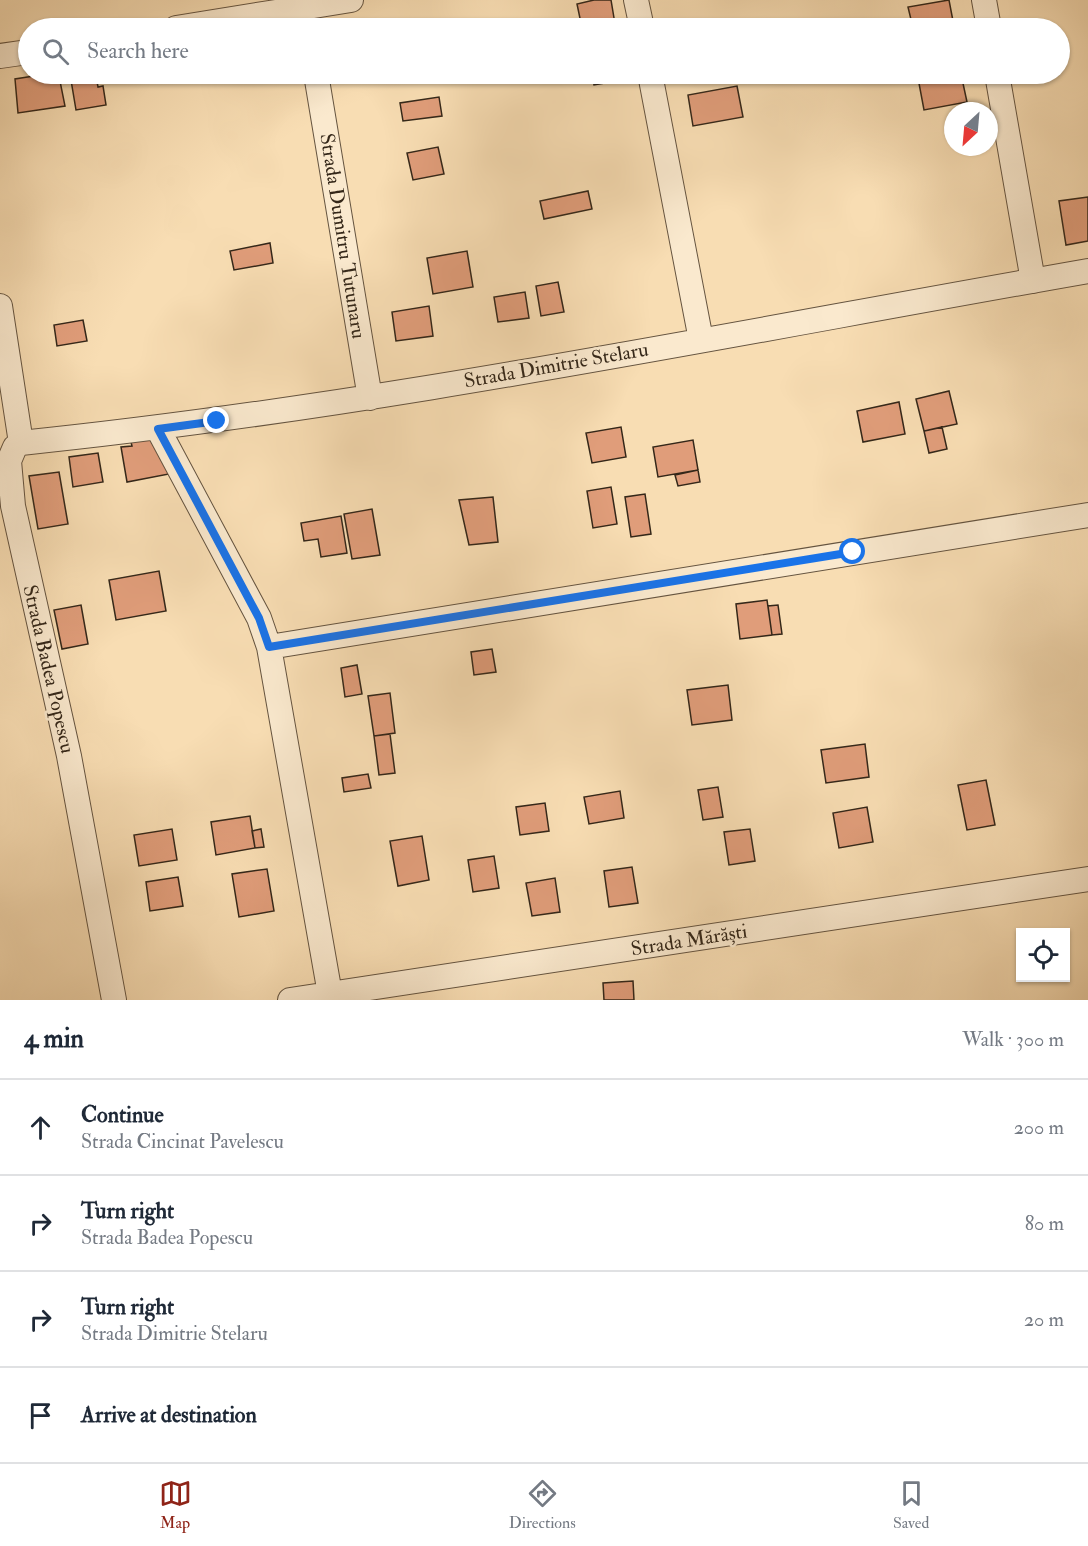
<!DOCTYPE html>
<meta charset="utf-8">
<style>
body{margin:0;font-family:"IM FELL Double Pica",serif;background:#f2f2f3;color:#1f2937}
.controls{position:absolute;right:18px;bottom:18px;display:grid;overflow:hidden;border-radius:0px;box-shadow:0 2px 4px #0004}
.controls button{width:54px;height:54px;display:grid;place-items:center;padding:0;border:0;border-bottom:2px solid #e0e1e3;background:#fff;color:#1f2937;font:30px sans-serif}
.compass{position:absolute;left:944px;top:102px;width:54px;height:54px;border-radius:50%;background:#fff;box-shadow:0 2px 4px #0004;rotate:206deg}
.stop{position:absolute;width:18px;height:18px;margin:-14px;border:4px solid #1a73e8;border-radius:50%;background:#fff}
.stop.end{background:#1a73e8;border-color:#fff;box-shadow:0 2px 6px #0008}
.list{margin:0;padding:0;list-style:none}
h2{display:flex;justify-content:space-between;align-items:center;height:78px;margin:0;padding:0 24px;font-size:26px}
h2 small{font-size:20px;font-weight:400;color:#747a83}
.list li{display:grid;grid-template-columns:39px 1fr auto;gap:18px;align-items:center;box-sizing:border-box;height:96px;padding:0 24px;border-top:2px solid #e0e1e3}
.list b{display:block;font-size:22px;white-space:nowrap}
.list p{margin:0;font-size:20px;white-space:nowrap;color:#747a83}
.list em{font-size:20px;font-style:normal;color:#747a83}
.icon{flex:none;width:33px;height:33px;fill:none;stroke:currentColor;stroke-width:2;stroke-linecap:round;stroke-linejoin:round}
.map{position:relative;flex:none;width:1088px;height:1000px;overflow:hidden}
.search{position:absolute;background:#fff;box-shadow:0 2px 4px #0004;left:18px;right:18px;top:18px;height:66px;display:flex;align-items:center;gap:15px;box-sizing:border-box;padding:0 21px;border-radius:33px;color:#747a83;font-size:22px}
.sheet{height:462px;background:#fff}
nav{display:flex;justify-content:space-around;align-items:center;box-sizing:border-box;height:84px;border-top:2px solid #e0e1e3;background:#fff;font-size:16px;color:#747a83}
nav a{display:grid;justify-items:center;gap:3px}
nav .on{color:#8f2418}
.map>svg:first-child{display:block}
</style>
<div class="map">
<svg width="1088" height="1000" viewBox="0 0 1088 1000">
<rect width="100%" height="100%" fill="#f8ddb3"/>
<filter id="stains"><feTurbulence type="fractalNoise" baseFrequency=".00333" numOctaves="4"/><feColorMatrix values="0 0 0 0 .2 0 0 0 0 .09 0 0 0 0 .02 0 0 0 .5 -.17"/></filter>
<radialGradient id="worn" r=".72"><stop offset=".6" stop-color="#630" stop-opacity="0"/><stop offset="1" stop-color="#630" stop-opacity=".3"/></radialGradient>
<path fill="#e09d7a" stroke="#342719" stroke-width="1.5" d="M594 0H611L615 24 582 28 577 4Z
M949 0 953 21 913 28 908 7Z
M592 74H621L623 80 594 85Z
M940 74H961L967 102 924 110 918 78Z
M40 75 41 80 52 78V82L60 81 65 106 18 113 15 79Z
M96 76 98 87 103 86 106 105 76 110 71 80Z
M737 86 743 117 693 126 688 95Z
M439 97 442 116 403 121 400 103Z
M438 147 444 174 413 180 407 153Z
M588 191 592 209 544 219 540 201Z
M1088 197V241L1066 245 1059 201Z
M270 243 273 263 234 270 230 251Z
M467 251 473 287 433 294 427 258Z
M558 282 564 312 541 316 536 286Z
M525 292 529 318 498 322 494 297Z
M429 306 433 336 396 341 392 312Z
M83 320 87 341 57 346 54 325Z
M949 391 957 424 924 431 916 399Z
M899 402 905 434 863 442 857 411Z
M621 427 626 457 592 463 586 433Z
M942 427 947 449 929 453 924 431Z
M154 438 160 458 166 457 169 474 127 482 121 447 132 446 131 442Z
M693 440 698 470 658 477 653 447Z
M98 453 103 482 73 487 69 457Z
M698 470 700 482 678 486 675 475Z
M59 472 68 524 38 529 29 476Z
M611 487 617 524 593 528 587 491Z
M645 494 651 534 631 537 625 497Z
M493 497 498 542 469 545 459 500Z
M372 509 380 555 352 559 344 514Z
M341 516 347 553 321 557 318 539 304 541 301 523Z
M159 571 166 611 116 620 109 580Z
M767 600 772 635 740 639 736 604Z
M81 605 88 644 62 649 54 610Z
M778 605 782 634 772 635 768 606Z
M492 649 496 672 474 675 471 652Z
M357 665 362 694 345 697 341 668Z
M728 685 732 720 692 725 687 690Z
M390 693 395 733 374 736 368 696Z
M390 734 395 773 379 775 374 736Z
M865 744 869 777 826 783 821 750Z
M368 774 371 788 344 792 342 778Z
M986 780 995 825 967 830 958 785Z
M718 787 723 817 703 820 698 790Z
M620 791 624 818 589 824 584 797Z
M545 803 549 831 520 835 516 807Z
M867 807 873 842 839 848 833 813Z
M250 816 255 848 216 855 211 822Z
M172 829 177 860 139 866 134 835Z
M261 829 264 847 255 848 252 831Z
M750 829 755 861 729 865 724 832Z
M422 836 429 880 398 886 390 841Z
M494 856 499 888 473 892 468 860Z
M632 867 638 903 609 907 604 871Z
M267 869 274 911 239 917 232 874Z
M178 877 183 906 150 911 146 882Z
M555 878 560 912 532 916 526 883Z
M633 981 634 1000H604L603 983Z"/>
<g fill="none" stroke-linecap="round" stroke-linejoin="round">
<defs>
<path id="minor" d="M636 0 642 28
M984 0 989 28
M176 28 351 0
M0 56 28 52
M316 74 370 398
M650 74 701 340
M997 74 1033 281
M0 306 21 443
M158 429 259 618 269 647 330 994
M21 443C380 406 733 333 1088 271
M21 443 15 447 9 461 13 506 69 756 114 1000
M269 647 1088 515
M290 1000 1088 879"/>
</defs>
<use href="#minor" stroke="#655440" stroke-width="26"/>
<use href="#minor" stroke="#fae9ce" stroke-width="24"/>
</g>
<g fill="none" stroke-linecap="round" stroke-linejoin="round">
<path stroke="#1a73e8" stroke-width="8" d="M217 421 158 429 259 618 269 647 853 552"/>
</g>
<g text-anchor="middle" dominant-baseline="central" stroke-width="5" stroke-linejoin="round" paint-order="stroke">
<g font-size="20" fill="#342719" stroke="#fae9ce">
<text transform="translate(343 236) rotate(81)">Strada Dumitru Tutunaru</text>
<text transform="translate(556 365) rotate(-10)">Strada Dimitrie Stelaru</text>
<text transform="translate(49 669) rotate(77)">Strada Badea Popescu</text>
<text transform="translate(689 940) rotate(-9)">Strada Mărăști</text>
</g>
</g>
<rect width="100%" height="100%" filter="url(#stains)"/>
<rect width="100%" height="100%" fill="url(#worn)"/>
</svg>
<div class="controls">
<button><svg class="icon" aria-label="locate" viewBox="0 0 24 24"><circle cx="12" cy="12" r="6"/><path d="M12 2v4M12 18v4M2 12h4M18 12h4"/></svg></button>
</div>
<svg class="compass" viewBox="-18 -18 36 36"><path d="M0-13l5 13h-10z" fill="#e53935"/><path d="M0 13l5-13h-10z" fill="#747a83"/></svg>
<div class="stop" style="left:853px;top:552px"></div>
<div class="stop end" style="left:217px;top:421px"></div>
<div class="search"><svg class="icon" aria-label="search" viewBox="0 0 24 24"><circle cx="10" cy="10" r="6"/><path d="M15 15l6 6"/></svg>Search here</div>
</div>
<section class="sheet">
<h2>4 min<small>Walk · 300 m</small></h2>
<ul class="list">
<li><svg class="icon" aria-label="ahead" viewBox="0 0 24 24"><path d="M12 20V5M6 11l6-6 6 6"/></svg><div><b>Continue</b><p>Strada Cincinat Pavelescu</p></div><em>200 m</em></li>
<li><svg class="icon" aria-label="right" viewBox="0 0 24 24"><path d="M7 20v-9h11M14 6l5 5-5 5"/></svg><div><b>Turn right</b><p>Strada Badea Popescu</p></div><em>80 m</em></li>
<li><svg class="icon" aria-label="right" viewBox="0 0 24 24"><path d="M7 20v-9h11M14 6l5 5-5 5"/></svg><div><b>Turn right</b><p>Strada Dimitrie Stelaru</p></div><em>20 m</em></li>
<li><svg class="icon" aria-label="arrive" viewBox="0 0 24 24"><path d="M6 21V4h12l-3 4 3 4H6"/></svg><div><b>Arrive at destination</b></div></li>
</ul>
</section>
<nav>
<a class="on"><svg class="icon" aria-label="map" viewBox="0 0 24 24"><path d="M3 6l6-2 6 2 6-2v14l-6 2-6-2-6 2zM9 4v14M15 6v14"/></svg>Map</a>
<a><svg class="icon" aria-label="directions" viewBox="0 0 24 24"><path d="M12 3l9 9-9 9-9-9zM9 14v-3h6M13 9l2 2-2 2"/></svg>Directions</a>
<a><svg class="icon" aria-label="saved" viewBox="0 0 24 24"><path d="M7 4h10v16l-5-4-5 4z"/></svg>Saved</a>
</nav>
